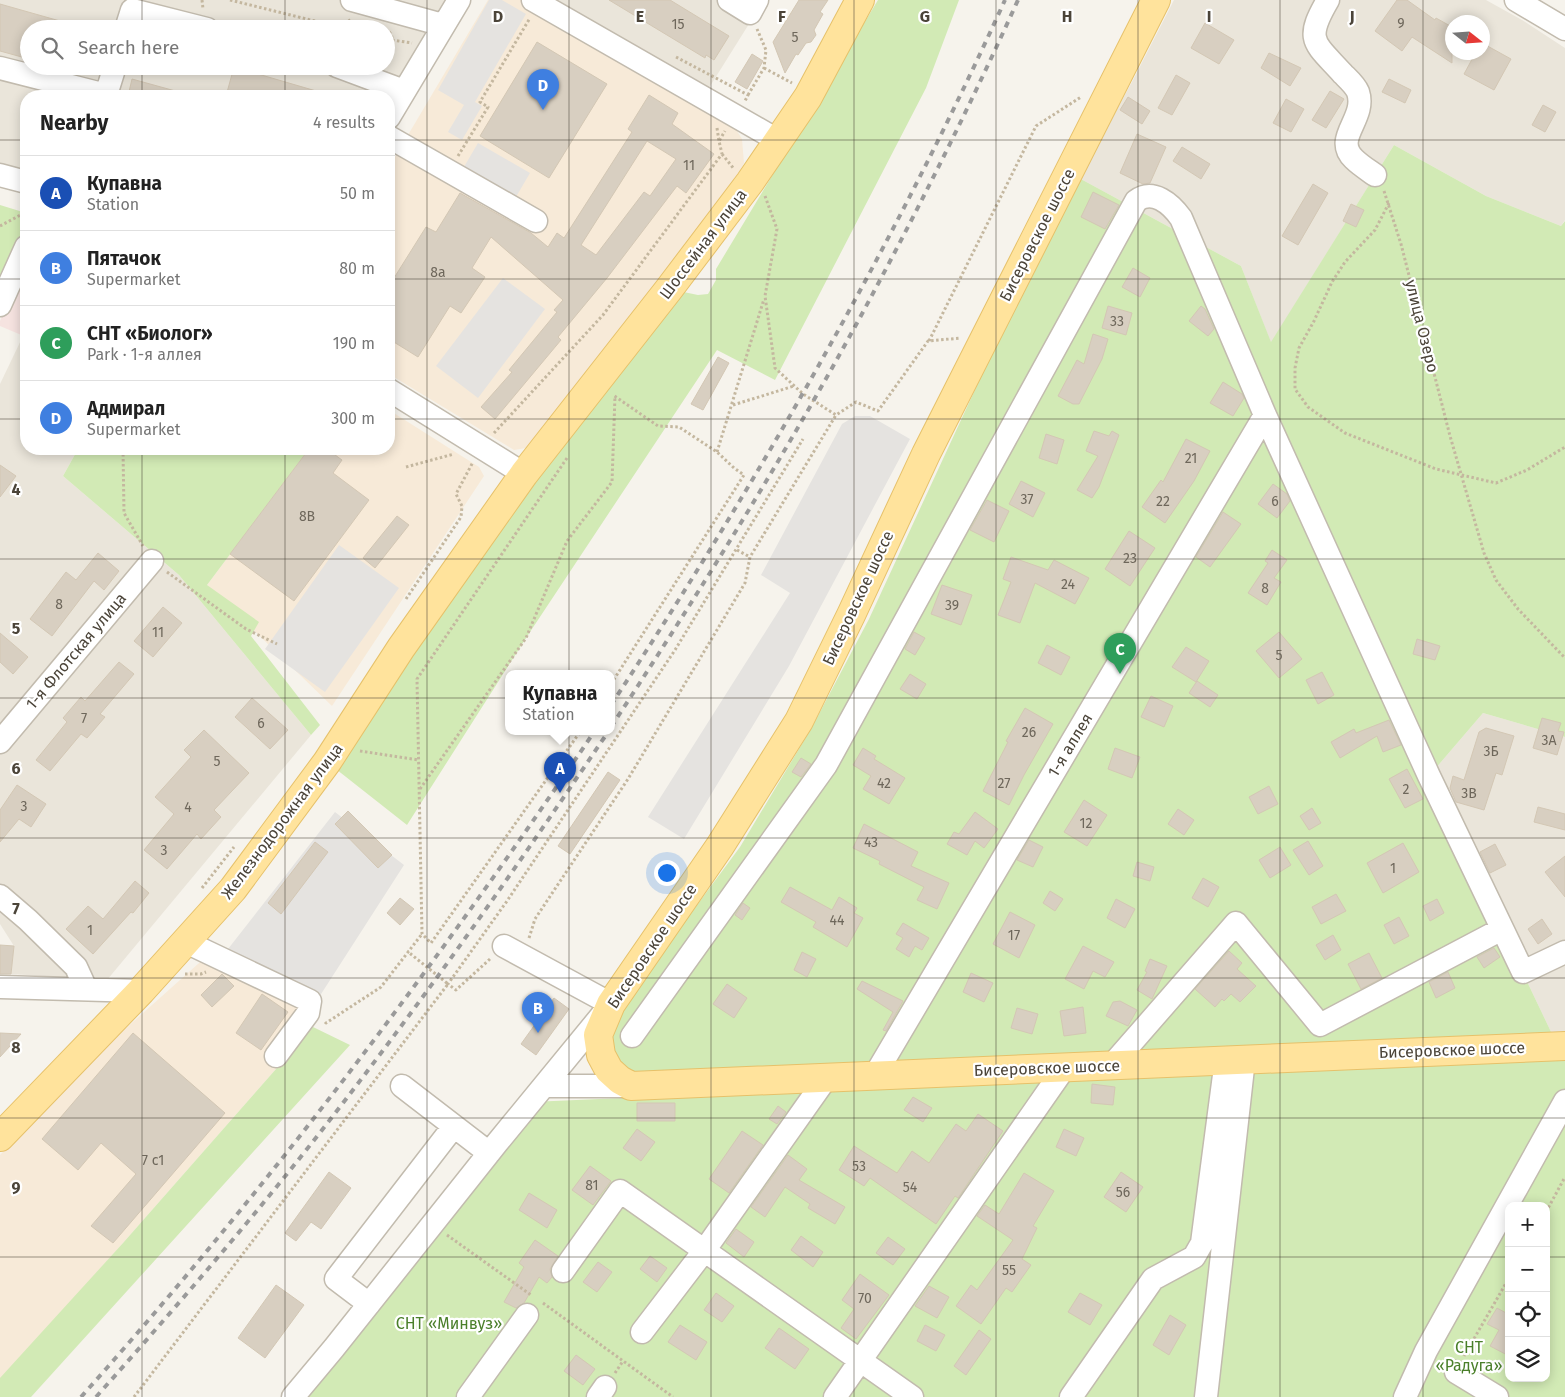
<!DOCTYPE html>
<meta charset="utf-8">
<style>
body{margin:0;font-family:"Fira Sans",sans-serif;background:#f6f6f6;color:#222}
.controls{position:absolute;right:15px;bottom:15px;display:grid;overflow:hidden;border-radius:10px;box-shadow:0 2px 12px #0003}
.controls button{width:45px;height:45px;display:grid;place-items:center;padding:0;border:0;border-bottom:1px solid #e0e0e0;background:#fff;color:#222;font:25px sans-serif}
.compass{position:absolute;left:1445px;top:15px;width:45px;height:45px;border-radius:50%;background:#fff;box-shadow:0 2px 12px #0003;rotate:107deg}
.you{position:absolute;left:666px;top:872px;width:18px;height:18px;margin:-12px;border:4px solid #fff;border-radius:50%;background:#1a73e8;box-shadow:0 0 0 8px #1a73e833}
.badge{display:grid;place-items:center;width:32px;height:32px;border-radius:50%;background:#7c3aed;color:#fff;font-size:16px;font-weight:700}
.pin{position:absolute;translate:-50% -41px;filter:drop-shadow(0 1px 2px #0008)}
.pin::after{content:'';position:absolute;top:26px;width:18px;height:15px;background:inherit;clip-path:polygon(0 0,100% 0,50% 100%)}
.popup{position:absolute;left:505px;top:670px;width:110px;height:65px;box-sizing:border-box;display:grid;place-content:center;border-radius:10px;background:#fff;filter:drop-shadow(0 1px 4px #0005);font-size:16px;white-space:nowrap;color:#767676}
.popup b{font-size:19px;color:#222}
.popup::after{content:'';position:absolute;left:50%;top:100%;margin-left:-10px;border:10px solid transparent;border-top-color:#fff}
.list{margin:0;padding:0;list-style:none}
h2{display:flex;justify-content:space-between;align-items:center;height:65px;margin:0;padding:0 20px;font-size:21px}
h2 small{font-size:16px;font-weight:400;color:#767676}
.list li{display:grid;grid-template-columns:32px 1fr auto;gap:15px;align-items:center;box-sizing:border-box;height:75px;padding:0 20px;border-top:1px solid #e0e0e0}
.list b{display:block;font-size:19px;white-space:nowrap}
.list p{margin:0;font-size:16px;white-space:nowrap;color:#767676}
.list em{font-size:16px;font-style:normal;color:#767676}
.icon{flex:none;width:28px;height:28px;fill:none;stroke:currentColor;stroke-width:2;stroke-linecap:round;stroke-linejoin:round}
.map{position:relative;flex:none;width:1565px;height:1397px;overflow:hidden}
.search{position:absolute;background:#fff;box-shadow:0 2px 12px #0003;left:20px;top:20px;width:375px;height:55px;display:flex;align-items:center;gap:12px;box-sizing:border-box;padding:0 18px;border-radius:28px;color:#767676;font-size:19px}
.panel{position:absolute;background:#fff;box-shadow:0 2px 12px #0003;left:20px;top:90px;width:375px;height:365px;border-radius:20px}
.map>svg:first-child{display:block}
</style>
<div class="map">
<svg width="1565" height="1397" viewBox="0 0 1565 1397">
<rect width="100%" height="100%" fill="#f6f3ec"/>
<path fill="#eae5da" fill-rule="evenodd" d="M0 0H454L389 96H26V170L0 164ZM29 29H386V66H29Z
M548 0H764L707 91Z
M1174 0H1486L1522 20 1565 48V220L1561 226 1486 196 1394 145 1271 343 1241 266 1079 178 1132 82ZM1452 22H1482V52H1452Z
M23 336 26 337V449H78L63 476 179 575 311 735 107 980 11 974 14 946 0 924V384Z
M1483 713 1565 737V1035L1553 1036 1429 776Z"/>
<path fill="#f7ead8" d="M488 0H521L732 123 742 139 744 163 734 182 526 448 514 450 389 374V167Z
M389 410 479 467 484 476 332 706 207 585 309 449H389Z
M208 955 308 1013 313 1027 123 1243 0 1381V1155L124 1030Z"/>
<path fill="#f6e3e0" d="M26 263V337L0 326V321Z"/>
<path fill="#d2eab5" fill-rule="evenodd" d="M878 0H959L926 88 775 380 717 350 526 638 407 825 327 762 669 289 698 295 708 294 716 280V269Z
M1394 145 1486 196 1561 226 1565 221V737L1483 713 1429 776 1553 1036 633 1075 616 1062 609 1036 620 1009 740 847 811 729 869 619 998 340 1079 178 1241 266 1271 342Z
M0 205 26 213V247L0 304Z
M78 449H309L207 585 259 622 251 636 320 725 311 735 179 575 63 476Z
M313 1027 350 1045 31 1397H0V1378L123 1243Z
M1565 1057V1397H293L531 1102ZM1509 1206H1546V1378H1509Z"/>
<path fill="#e5e3e0" d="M489 0H502L526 14 475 102 482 106 462 140 448 132 464 105 438 90Z
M478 143 530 173 513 202 461 172Z
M503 278 545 309 478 398 436 366Z
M855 416H870L910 439 789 666 684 839 648 817 790 593 761 575 842 424Z
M339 545 399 588 325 692 265 649Z
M335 812 404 865 314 1005 221 958Z"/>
<path fill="#d8cfc1" stroke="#d3c7b4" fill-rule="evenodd" d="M609 0H670L729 36 714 60 706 55 705 58Z
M799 0H828L820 12 823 14 814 30 816 35 811 42 806 43 798 55 796 54 785 73 773 42Z
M1397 0H1407L1435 20 1436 18 1452 27V63L1412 37 1402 51 1375 31Z
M0 4 74 25V29H29V59L0 51Z
M1205 23 1234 40 1219 64 1191 48Z
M537 42 607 84 549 178 480 136Z
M1482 43 1511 59 1494 90 1464 74 1476 52H1482Z
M1269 53 1301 68 1290 86 1261 68Z
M752 54 763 61 747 89 735 82Z
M234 67 323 93V96H226Z
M1176 75 1190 83 1172 115 1158 108Z
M132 79 179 92 178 96H128Z
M1389 79 1411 90 1405 103 1382 92Z
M1330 91 1344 99 1326 128 1312 120Z
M649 95 678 113 672 124 714 154 686 193 677 186 607 278 558 337 561 340 495 419 481 407 512 372 509 370 557 312 554 310 563 300 491 237 472 268 485 277 461 313 450 306 418 357 389 339V275L394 278 426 227 436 232 460 193 531 233 548 247 557 233 564 238 632 132 628 129ZM647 141 676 159 650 196 644 192 596 255 581 245Z
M1128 97 1150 111 1142 124 1120 110Z
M1286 99 1304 109 1291 132 1273 123Z
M1543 105 1556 112 1545 132 1532 125Z
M1137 134 1166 147 1150 183 1143 184 1120 173Z
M1182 147 1210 164 1201 179 1173 161Z
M1313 184 1328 193 1298 245 1282 236Z
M1093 192 1119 205 1105 229 1081 217Z
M1351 204 1364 210 1356 227 1343 221Z
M1133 268 1150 278 1140 297 1122 287Z
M1108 306 1132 313 1126 335 1102 328Z
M1201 306 1205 309 1214 329 1208 336 1189 321Z
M1093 334 1108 339 1102 359 1079 404H1073L1058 396 1077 360 1084 364Z
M718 357 729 363 703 410 691 404Z
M1223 382 1242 394 1244 398 1233 416 1210 403Z
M1094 431 1109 436 1112 431 1119 435 1099 487 1092 498 1077 490 1098 456 1086 451Z
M1046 434 1064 440 1057 464 1039 458Z
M1186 439 1210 451 1194 481 1165 523 1142 507 1161 480 1163 482Z
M309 449H327L342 460 333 473 369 500 294 601 230 554Z
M0 465 16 476 0 497Z
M1021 481 1045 493 1033 517 1009 504Z
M1273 484 1287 494 1290 501 1277 518 1258 504Z
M987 500 1009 511 994 542 970 530Z
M1223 512 1241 524 1210 567 1196 557Z
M397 516 409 525 375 568 363 558Z
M1129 531 1155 548 1130 586 1105 569Z
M1272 550 1287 560 1274 578 1281 582 1267 605 1248 593 1268 563 1265 561Z
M98 553 119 571 104 590 94 581 52 636 30 619 66 572 76 580Z
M1011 557 1048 570 1054 560 1089 578 1075 604 1035 583 1020 623 998 615 1011 582 1003 579Z
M942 585 972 595 961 625 931 614Z
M163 607 182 623 153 657 134 641Z
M914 632 925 638 915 655 905 649Z
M1279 632 1302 659 1279 678 1256 651Z
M0 633 28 657 13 674 0 662Z
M1417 639 1440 646 1435 660 1413 654Z
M1047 645 1070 657 1061 675 1038 663Z
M1186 647 1209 661 1196 682 1172 667Z
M119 662 134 674 100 714 105 717 87 738 81 734 50 771 36 760 67 722 63 718 81 697 85 701Z
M1322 672 1334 695 1318 704 1306 680Z
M910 674 926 684 917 699 900 689Z
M1197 681 1218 695 1210 707 1189 693Z
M1151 696 1173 706 1164 727 1141 717Z
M252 698 288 730 270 749 235 717Z
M1025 708 1053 724 1024 775 1009 805 983 791 1008 742 1006 741Z
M1542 718 1561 723 1558 731 1564 732 1557 755 1533 748Z
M1389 720 1401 745 1383 752 1377 736 1340 758 1331 742 1354 729 1356 733Z
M1486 728 1514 736 1502 775 1496 773 1484 810 1456 802 1450 788 1453 776 1464 780 1479 732Z
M204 730 249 773 214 810 221 817 201 839 197 834 167 869 144 850 174 814 155 797 191 757 184 750Z
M863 748 876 756 874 759 905 778 889 804 863 789 871 776 853 765Z
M1115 748 1140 757 1132 778 1108 769Z
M801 758 811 764 801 777 792 772Z
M1407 769 1423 799 1405 808 1389 779Z
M608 772 620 780 570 854 558 846Z
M17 785 46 804 31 827 19 819 0 842V810Z
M1269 786 1278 804 1258 814 1249 797Z
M1084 800 1107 815 1087 846 1064 832Z
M1538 807 1565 814V830L1534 822Z
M1312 808 1321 823 1309 830 1300 816Z
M1178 809 1194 820 1184 835 1168 824Z
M348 811 392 855 378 868 335 824Z
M975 812 998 829 984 848 975 841 967 855 947 844 954 832 959 834Z
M864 824 918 852 911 866 949 883 937 909 917 900 924 887 879 864 880 861 853 848Z
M1029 840 1043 847 1033 867 1017 860Z
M1308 841 1323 866 1309 875 1293 850Z
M315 842 328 852 281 914 268 903Z
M1403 843 1419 872 1383 893 1367 863Z
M1495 844 1506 865 1490 873 1480 852Z
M1280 847 1291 865 1270 878 1259 860Z
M1565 856V897L1545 872Z
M1137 862 1154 867 1150 881 1133 876Z
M1203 878 1219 887 1208 907 1192 898Z
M135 881 149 893 133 913 131 912 93 954 66 929 88 906 103 919Z
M790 887 832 910 839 897 857 908 854 913 863 918 847 947 813 927 816 922 781 902Z
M1050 891 1063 899 1055 911 1043 903Z
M1336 894 1346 911 1321 924 1312 907Z
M400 898 414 909 400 925 387 913Z
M1116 899 1135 909 1125 928 1107 918Z
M1437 899 1444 913 1430 921 1423 906Z
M743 903 750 908 742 920 735 915Z
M1010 912 1035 925 1019 958 993 944Z
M1399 917 1409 936 1394 944 1384 925Z
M1542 919 1552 934 1538 944 1528 929Z
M903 923 929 938 922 950 915 946 909 957 896 949 903 938 896 934Z
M1333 935 1341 950 1325 960 1316 945Z
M0 945 14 946 11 974H0Z
M1083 946 1114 962 1105 977 1093 971 1084 989 1065 979Z
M1494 948 1500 957 1484 968 1477 957Z
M1229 951 1242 963 1237 969 1256 986 1240 1002 1231 994 1224 1001 1222 999 1215 1007 1195 989Z
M802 952 816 959 807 977 794 970Z
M1369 953 1382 978 1361 989 1348 964Z
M1150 959 1167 966 1152 999 1137 990 1147 972 1145 971Z
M1448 972 1455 988 1436 998 1429 982Z
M971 973 993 983 984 1002 963 992Z
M222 974 234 986 212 1007 201 995Z
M862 981 903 1001 886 1031 883 1030 893 1012 857 989Z
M727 984 747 998 734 1018 713 1004Z
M262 994 288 1012 261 1050 236 1033Z
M554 998 569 1009 536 1055 521 1044Z
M1120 1001 1137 1010 1128 1026 1106 1016 1113 1002Z
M1083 1007 1086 1033 1064 1036 1060 1011Z
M1017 1008 1038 1014 1032 1034 1011 1028Z
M0 1033 21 1034 0 1057Z
M133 1033 225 1113 113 1243 91 1226 136 1174 101 1143 78 1170 42 1139Z
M1092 1084 1115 1087 1113 1105 1091 1103Z
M913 1097 932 1108 923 1122 904 1110Z
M637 1103H675V1121H637Z
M778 1106 786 1112 777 1124 769 1119Z
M978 1114 1003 1131 958 1198 955 1196 936 1224 870 1178 864 1186 839 1170 854 1146 897 1173 912 1151 929 1163 956 1124 966 1131Z
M637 1129 655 1142 641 1161 623 1148Z
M1064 1129 1084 1138 1076 1156 1056 1147Z
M742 1131 763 1145 729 1193 709 1179Z
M788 1155 807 1169 799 1180 845 1207 835 1224 808 1208 810 1204 785 1187 765 1217 751 1207Z
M590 1166 611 1181 593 1205 572 1190Z
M329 1172 351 1188 321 1229 311 1222 296 1241 285 1233Z
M1121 1172 1143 1187 1126 1212 1104 1197Z
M1024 1173 1054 1191 1033 1226 1037 1228 1022 1259 1031 1265 1012 1292 1006 1288 981 1324 956 1306 971 1285 977 1290 1013 1240 977 1216 985 1205 999 1214Z
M529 1193 557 1210 547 1228 519 1210Z
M736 1229 754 1242 744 1257 726 1243Z
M801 1236 823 1252 813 1267 791 1250Z
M888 1237 905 1249 893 1265 876 1253Z
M535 1240 558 1256 550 1269 552 1277 547 1283 539 1277 524 1303 516 1308 504 1302 524 1267 519 1263Z
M650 1256 667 1268 657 1282 640 1269Z
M598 1262 612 1272 597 1292 583 1282Z
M860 1274 889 1295 856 1339 841 1328 854 1309 842 1300Z
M276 1285 304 1305 265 1358 238 1338Z
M929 1286 949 1297 937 1318 915 1306Z
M716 1293 734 1306 722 1322 704 1310Z
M1080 1293 1102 1305 1090 1325 1068 1312Z
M1497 1308 1508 1314 1509 1312V1356L1490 1346 1499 1330 1487 1324Z
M1170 1315 1186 1325 1169 1355 1153 1345Z
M680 1325 707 1342 696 1360 668 1342Z
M925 1325 945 1335 936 1351 917 1341Z
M779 1328 809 1349 795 1369 765 1348Z
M979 1330 991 1339 966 1375 954 1366Z
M576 1355 595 1369 583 1385 564 1371Z"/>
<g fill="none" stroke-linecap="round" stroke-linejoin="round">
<defs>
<path id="minor" d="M352 0 443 25
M533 0 779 141
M729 0 750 13 757 0
M1328 0C1304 41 1314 42 1343 74 1348 79 1355 85 1358 92 1367 119 1332 138 1354 159 1360 165 1368 170 1375 175
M1516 0 1565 29
M126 29 132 10 207 29
M337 66 404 91
M0 68 106 95 115 66
M389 117 459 0
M389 137 536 221
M0 175 26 182
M0 305 26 247
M389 390 524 474
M0 742 152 561
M0 896 28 920 76 967 86 989
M186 942 310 1001 308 1013 276 1056
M0 987 141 991
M632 1036 826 765 1136 201C1153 188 1171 204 1181 218L1265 415 1429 776 1523 972 1565 952
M1112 1065 1236 923 1320 1025 1502 929
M875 1075 1265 415
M402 1086 489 1153
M544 1086H631
M563 1271 620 1191 912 1397
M369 1304 336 1279 454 1126
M642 1332 704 1251 827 1077
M1456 1372 1497 1397
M293 1397 334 1348 497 1143 611 1004 504 946
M468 1397 527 1315
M598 1397 605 1387
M835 1397 1065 1067
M1071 1397 1153 1279 1194 1257 1202 1243 1226 1060
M1206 1397 1244 1059
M1405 1397 1426 1351 1565 1101"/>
<path id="major" d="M1156 0 926 454 851 615 799 721 720 846 611 1004 598 1035 601 1055 609 1070 620 1080 631 1086 1565 1046
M0 1137 141 991 233 889 327 762 401 648 524 474 669 289 750 182 808 97 860 0"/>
</defs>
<use href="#minor" stroke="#c2bbae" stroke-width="25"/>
<use href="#major" stroke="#e6c16a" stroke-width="30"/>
<path stroke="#c4b79f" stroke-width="3" stroke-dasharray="2.5 2.5" stroke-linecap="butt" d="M202 0 203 9
M230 0 347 29
M341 28 351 19
M392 40 412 43
M386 46C393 43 394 36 388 31
M676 57 748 95 745 101
M764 68 792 83
M748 95 764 68 766 50 757 29
M717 128 719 141
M722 154 734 169
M458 156 488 107 480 102 530 18
M1384 191 1401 244 1450 436 1484 553 1496 580 1518 609 1565 658
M765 196 777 229 765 296 775 368 803 394 836 415 856 402 878 411 928 341 961 338
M1389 203 1375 230 1345 262 1332 282 1314 321 1299 348 1295 368V389L1308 407 1345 433 1436 469 1496 483 1527 470 1565 447
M0 226 26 212
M929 341 1036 126 1081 97
M733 405 794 386
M494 433 603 315 722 154 719 141 725 131
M123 449 124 513 143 546
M717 452 764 299
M567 458 417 679 422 934 431 943 580 732
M406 467 454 454
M737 550 750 557
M167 572 246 629 277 644
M406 599 461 517 462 506 456 494 473 462
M611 684 744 475 734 468 717 452 679 427 658 426 613 395
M360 751 419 760
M420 789 526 638 567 541 612 482 615 396
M202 888 234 847
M529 938 535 919 628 779 745 583 750 557 836 415
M490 959 456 990 448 984 507 901 675 650 803 439
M185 974H201L206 972
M325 1022 326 1023 381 987 422 934
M1546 1212 1565 1177
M447 1235 531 1295
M543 1303 673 1397
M1464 1356 1509 1278
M615 1373 623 1361
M134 1397 448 984 407 951"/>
<use href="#minor" stroke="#fff" stroke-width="22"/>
<use href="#major" stroke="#ffe39c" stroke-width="28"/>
<path stroke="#9a9a9a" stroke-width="4" stroke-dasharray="6 6" stroke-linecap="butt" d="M611 705C759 480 893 246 1005 0
M611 727C706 582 798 435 879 282 928 190 975 95 1018 0
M81 1397C268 1188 437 964 594 732
M96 1397C186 1296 274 1194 356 1086 444 971 527 852 608 732"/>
</g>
<path fill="none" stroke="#4b4439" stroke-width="1" stroke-opacity="0.55" d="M142 0V29M285 0V29M427 0V1397M569 0V1397M711 0V1397M854 0V1397M996 0V1397M1138 0V1397M1280 0V1397M1423 0V1397M142 66V96M285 66V96M0 140H26M389 140H1565M0 279H26M389 279H1565M0 419H26M389 419H1565M142 449V1397M285 449V1397M0 559H1565M0 698H1565M0 838H1565M0 978H1565M0 1118H1565M0 1257H1509M1546 1257H1565"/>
<g text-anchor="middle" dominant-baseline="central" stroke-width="4.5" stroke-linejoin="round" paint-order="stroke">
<g font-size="14" fill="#6e675b">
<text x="1401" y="23">9</text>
<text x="678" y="24">15</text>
<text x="795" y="37">5</text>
<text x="689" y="165">11</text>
<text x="438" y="272">8а</text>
<text x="1117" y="321">33</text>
<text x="1191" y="458">21</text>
<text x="1027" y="499">37</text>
<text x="1163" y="501">22</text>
<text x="1275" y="501">6</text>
<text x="307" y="516">8В</text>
<text x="1130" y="558">23</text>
<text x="1068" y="584">24</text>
<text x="1265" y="588">8</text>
<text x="59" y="604">8</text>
<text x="952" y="605">39</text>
<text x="158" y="632">11</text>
<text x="1279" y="655">5</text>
<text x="84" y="718">7</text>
<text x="261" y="723">6</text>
<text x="1029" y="732">26</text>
<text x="1549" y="740">3А</text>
<text x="1491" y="751">3Б</text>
<text x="217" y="761">5</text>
<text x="884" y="783">42</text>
<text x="1004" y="783">27</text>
<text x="1406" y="789">2</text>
<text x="1469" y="793">3В</text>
<text x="24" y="806">3</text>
<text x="188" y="807">4</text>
<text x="1086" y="823">12</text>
<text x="871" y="842">43</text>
<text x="164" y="850">3</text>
<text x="1393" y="868">1</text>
<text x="837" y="920">44</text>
<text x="90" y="930">1</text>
<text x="1014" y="935">17</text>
<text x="153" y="1160">7 с1</text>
<text x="859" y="1166">53</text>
<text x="592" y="1185">81</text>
<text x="910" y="1187">54</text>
<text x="1123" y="1192">56</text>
<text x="1009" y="1270">55</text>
<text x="865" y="1298">70</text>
</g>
<g font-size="16" fill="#4b4439" stroke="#fff">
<text transform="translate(1037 235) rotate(-63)">Бисеровское шоссе</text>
<text transform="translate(703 244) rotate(-53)">Шоссейная улица</text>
<text transform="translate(1422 326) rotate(76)">улица Озеро</text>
<text transform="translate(858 598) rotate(-65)">Бисеровское шоссе</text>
<text transform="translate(76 651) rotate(-50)">1-я Флотская улица</text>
<text transform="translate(1070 745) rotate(-59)">1-я аллея</text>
<text transform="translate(282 821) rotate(-53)">Железнодорожная улица</text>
<text transform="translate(652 946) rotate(-56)">Бисеровское шоссе</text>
<text transform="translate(1452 1050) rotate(-2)">Бисеровское шоссе</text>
<text transform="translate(1047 1068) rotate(-2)">Бисеровское шоссе</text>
</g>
<g font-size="16" fill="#4a7f2a" stroke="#fff">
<text x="449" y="1323">СНТ «Минвуз»</text>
<text x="1469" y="1347">СНТ<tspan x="1469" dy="18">«Радуга»</tspan></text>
</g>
</g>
<g font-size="16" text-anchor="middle" font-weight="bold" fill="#4b4439" stroke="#fff" stroke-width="4.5" stroke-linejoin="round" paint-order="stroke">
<text x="498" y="22">D</text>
<text x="640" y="22">E</text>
<text x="782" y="22">F</text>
<text x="925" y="22">G</text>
<text x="1067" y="22">H</text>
<text x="1209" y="22">I</text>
<text x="1352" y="22">J</text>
<text x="16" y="495">4</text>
<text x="16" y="634">5</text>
<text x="16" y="774">6</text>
<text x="16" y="914">7</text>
<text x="16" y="1053">8</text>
<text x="16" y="1193">9</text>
</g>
</svg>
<div class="controls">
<button>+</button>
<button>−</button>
<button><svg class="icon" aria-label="locate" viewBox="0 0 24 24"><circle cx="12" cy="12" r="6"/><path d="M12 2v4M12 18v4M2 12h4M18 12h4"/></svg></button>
<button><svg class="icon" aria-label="layers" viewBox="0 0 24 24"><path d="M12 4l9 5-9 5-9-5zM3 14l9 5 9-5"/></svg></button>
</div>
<svg class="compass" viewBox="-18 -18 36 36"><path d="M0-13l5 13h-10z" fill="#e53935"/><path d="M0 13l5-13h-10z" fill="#767676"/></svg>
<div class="you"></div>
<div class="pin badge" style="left:560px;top:793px;background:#1a4fb4">A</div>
<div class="popup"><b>Купавна</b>Station</div>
<div class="pin badge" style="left:538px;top:1033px;background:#3f7fe0">B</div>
<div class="pin badge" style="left:1120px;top:674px;background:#2e9e5b">C</div>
<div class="pin badge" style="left:543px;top:110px;background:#3f7fe0">D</div>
<div class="search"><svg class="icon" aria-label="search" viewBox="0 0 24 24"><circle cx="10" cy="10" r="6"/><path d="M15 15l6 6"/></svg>Search here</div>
<section class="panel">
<h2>Nearby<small>4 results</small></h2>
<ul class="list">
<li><span class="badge" style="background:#1a4fb4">A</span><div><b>Купавна</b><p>Station</p></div><em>50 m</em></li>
<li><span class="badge" style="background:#3f7fe0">B</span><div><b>Пятачок</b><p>Supermarket</p></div><em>80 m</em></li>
<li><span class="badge" style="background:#2e9e5b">C</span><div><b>СНТ «Биолог»</b><p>Park · 1-я аллея</p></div><em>190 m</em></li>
<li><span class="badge" style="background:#3f7fe0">D</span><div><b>Адмирал</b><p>Supermarket</p></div><em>300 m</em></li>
</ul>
</section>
</div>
